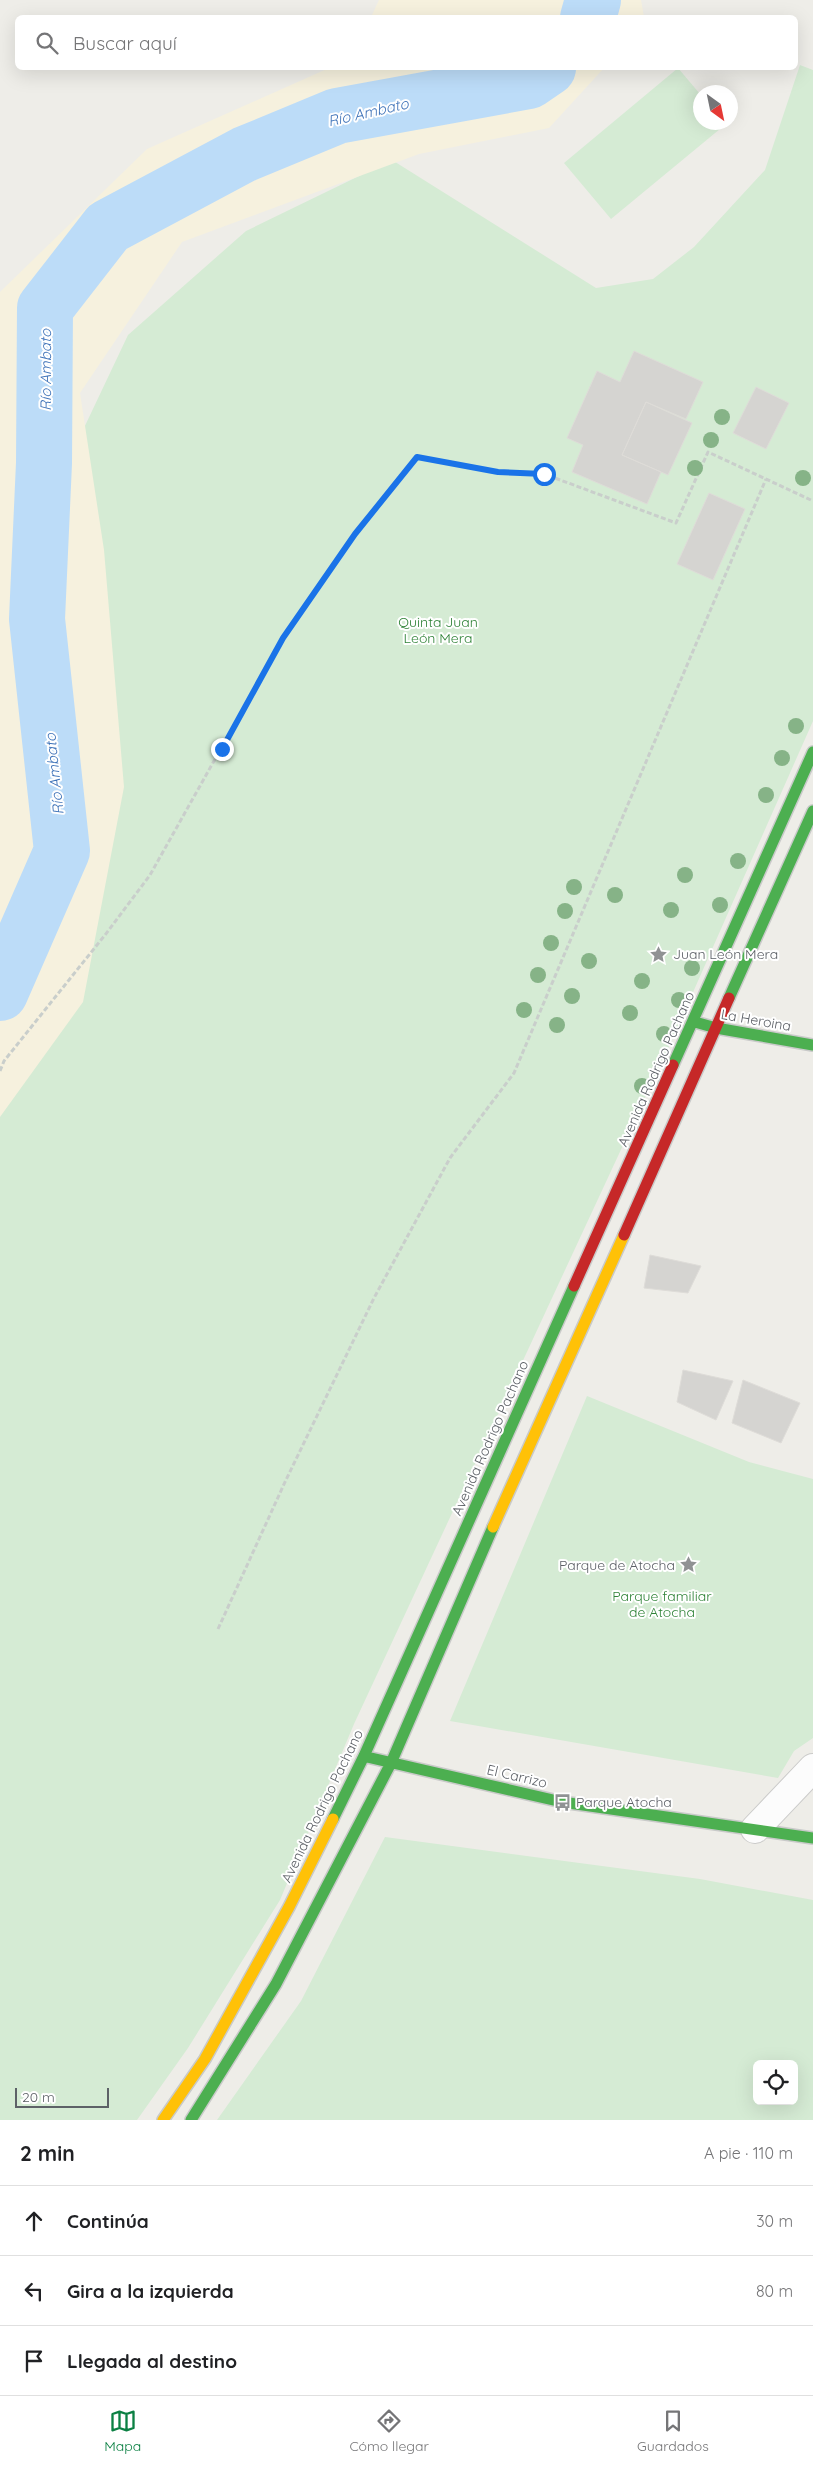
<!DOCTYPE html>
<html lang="es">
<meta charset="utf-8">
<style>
body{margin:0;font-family:Quicksand,sans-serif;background:#f6f6f6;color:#202124}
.controls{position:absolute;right:15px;bottom:15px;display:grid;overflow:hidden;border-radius:8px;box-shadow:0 5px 20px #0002}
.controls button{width:45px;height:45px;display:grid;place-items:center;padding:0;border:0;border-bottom:1px solid #e0e0e0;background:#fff;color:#202124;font:25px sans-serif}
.compass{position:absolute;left:693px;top:85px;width:45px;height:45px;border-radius:50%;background:#fff;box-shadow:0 5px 20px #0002;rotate:147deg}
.scale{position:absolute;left:15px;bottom:12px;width:94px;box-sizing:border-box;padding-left:5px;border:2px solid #5d6167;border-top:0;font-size:14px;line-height:18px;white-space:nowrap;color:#5d6167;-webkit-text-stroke:4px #fff;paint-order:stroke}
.stop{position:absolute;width:15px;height:15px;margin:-11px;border:4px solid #1a73e8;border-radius:50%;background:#fff}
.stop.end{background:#1a73e8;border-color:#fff;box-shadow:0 1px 5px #0008}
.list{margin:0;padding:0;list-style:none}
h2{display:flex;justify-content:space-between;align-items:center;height:65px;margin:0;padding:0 20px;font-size:21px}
h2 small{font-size:16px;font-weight:400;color:#757577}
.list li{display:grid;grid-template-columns:32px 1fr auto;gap:15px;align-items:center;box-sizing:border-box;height:70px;padding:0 20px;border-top:1px solid #e0e0e0}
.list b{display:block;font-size:19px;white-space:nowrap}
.list em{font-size:16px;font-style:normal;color:#757577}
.icon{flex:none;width:28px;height:28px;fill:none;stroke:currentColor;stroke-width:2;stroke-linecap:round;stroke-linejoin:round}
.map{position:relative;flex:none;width:813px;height:2120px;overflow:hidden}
.search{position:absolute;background:#fff;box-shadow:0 5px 20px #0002;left:15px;right:15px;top:15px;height:55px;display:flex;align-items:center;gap:12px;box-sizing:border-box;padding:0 18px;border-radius:8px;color:#757577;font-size:19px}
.sheet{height:275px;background:#fff}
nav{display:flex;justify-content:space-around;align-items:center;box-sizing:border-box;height:70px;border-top:1px solid #e0e0e0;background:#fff;font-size:14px;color:#757577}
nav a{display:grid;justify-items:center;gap:2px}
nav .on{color:#0b8043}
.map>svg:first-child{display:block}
</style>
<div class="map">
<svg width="813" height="2120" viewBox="0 0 813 2120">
<rect width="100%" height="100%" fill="#eeede8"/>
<path fill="#d5ebd4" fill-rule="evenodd" d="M800 65 813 70V721L671 1042 354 1724 280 1900 188 2048 137 2120H0V1028L65 468 128 335 246 231 392 160 596 288 653 279 694 247 765 170Z
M678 68 700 94V122L726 124 611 219 564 163Z
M587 1396 749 1462 813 1479V1738L794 1751 778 1778 450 1721Z
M385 1837 700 1879 813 1900V2120H217L301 2001ZM757 2064H794V2101H757Z"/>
<path fill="#f6f1de" d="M379 0H641L644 17H371Z
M329 68H604L549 128 419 154 182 242 80 393 104 550 124 787 83 1002 0 1117V292L147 149Z"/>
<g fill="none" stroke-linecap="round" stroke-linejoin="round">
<path stroke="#bcdcf8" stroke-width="56" d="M588 18 593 0
M0 993 62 851 37 619 44 463 45 308 108 227 245 154 337 116 529 81 548 68"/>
</g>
<path fill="#d5d4d1" stroke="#dedcd8" d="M634 351 703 382 686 419 646 402 622 455 661 472 647 504 572 472 583 445 567 438 597 371 620 382Z
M756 387 789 403 766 449 733 433Z
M646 402 692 423 668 475 622 455Z
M709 493 745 509 713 580 677 564Z
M650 1255 701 1266 688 1293 644 1288Z
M683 1370 733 1381 716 1420 677 1402Z
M743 1380 800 1403 781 1443 732 1423Z"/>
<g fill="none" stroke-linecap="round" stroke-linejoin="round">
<defs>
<path id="street" d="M755 1829 813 1768"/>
<path id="fast" d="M729 998 813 811
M695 1022 716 1028 813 1045
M673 1065 813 752
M367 1757 562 1802 813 1838
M333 1819 364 1756 574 1286
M191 2120 276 1984 391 1763 493 1527"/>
<path id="slow" d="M493 1527 624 1235
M163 2120 205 2059 289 1907 333 1819"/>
<path id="jam" d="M624 1235 729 998
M574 1286 673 1065"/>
</defs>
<use href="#street" stroke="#cbcbca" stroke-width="30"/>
<use href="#fast" stroke="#c9cac9" stroke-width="14"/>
<use href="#slow" stroke="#c9cac9" stroke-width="14"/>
<use href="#jam" stroke="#c9cac9" stroke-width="14"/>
<path stroke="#c9cecb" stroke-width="3" stroke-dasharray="5 2.5" stroke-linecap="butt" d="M0 1071 4 1061 105 935 150 875 283 638 355 534 417 457 498 472 544 474 676 523 708 452 813 501
M218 1629 285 1482 374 1298 450 1158 514 1073 766 479"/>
<use href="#street" stroke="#fcfcfc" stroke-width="28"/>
<use href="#fast" stroke="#4caf50" stroke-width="11"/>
<use href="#slow" stroke="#ffc107" stroke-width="11"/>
<use href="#jam" stroke="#c62828" stroke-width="11"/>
</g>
<g fill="#86b387">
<circle cx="722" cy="417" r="8"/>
<circle cx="711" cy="440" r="8"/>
<circle cx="695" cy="468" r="8"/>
<circle cx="803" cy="478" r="8"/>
<circle cx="796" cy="726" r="8"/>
<circle cx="782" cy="758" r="8"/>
<circle cx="766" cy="795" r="8"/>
<circle cx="738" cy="861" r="8"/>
<circle cx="685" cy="875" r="8"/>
<circle cx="574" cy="887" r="8"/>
<circle cx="615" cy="895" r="8"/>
<circle cx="720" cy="905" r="8"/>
<circle cx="671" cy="910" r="8"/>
<circle cx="565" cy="911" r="8"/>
<circle cx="551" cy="943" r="8"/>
<circle cx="589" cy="961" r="8"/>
<circle cx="692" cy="968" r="8"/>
<circle cx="538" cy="975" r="8"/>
<circle cx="642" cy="981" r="8"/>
<circle cx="572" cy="996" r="8"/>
<circle cx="679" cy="1000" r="8"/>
<circle cx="524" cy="1010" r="8"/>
<circle cx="630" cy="1013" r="8"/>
<circle cx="557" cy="1025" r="8"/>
<circle cx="664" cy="1034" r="8"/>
<circle cx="642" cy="1086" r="8"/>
</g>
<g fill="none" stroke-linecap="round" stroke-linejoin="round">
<path stroke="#1a73e8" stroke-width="6" d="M222 749 283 638 355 534 417 457 498 472 544 474"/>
</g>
<defs>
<symbol id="sight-bare" viewBox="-9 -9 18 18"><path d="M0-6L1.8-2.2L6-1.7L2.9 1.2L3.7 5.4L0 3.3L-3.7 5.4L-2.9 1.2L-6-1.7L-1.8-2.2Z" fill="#909294" stroke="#fff" stroke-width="2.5" paint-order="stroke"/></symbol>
<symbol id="bus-bare" viewBox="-9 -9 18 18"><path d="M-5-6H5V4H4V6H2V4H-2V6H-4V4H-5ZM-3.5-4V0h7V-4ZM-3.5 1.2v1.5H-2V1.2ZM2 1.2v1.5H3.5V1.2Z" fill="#909294" stroke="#fff" stroke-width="2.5" paint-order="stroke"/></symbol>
</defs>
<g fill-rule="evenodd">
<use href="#sight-bare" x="646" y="942" width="25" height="25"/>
<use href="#sight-bare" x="676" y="1552" width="25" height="25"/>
<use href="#bus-bare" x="550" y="1790" width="25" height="25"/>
</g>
<g text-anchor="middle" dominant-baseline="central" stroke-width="4" stroke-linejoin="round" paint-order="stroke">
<g font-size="14" fill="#308338" stroke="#fff">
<text x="438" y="622">Quinta Juan<tspan x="438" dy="16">León Mera</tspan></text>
<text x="662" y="1596">Parque familiar<tspan x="662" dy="16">de Atocha</tspan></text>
</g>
<g font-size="14" fill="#5d6167" stroke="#fff" text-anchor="start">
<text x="673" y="954">Juan León Mera</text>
<text x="675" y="1565" text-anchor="end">Parque de Atocha</text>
<text x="576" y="1802">Parque Atocha</text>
</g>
<g font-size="14" fill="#5d6167" stroke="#fff">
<text transform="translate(756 1020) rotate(10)">La Heroina</text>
<text transform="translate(656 1069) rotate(-66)">Avenida Rodrigo Pachano</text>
<text transform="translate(490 1438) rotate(-66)">Avenida Rodrigo Pachano</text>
<text transform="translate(517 1776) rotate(13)">El Carrizo</text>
<text transform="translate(322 1806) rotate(-64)">Avenida Rodrigo Pachano</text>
</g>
<g font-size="15" font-style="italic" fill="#3d72b8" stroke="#fff">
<text transform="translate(368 112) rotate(-13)">Río Ambato</text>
<text transform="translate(45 370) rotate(-90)">Río Ambato</text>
<text transform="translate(54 774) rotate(-96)">Río Ambato</text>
</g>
</g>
</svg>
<div class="controls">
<button><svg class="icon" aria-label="locate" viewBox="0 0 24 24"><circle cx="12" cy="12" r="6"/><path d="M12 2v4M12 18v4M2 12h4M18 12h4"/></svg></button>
</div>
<svg class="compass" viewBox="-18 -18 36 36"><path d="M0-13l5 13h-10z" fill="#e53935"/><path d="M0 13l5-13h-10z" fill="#757577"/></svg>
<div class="scale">20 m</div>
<div class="stop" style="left:544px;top:474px"></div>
<div class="stop end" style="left:222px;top:749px"></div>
<div class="search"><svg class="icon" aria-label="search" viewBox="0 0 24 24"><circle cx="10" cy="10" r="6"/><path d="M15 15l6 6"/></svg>Buscar aquí</div>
</div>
<section class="sheet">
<h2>2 min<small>A pie · 110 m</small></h2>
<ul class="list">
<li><svg class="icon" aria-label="ahead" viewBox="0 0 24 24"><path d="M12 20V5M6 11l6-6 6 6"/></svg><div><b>Continúa</b></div><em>30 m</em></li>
<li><svg class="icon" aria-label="left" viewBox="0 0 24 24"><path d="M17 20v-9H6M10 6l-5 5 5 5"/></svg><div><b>Gira a la izquierda</b></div><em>80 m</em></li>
<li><svg class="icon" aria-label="arrive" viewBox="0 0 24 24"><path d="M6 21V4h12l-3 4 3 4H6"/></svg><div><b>Llegada al destino</b></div></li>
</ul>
</section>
<nav>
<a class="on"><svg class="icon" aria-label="map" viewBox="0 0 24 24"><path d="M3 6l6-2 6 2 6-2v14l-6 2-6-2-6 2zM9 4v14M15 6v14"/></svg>Mapa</a>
<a><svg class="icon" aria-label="directions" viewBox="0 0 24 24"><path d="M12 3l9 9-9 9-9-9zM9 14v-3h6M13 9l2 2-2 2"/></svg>Cómo llegar</a>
<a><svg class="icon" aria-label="saved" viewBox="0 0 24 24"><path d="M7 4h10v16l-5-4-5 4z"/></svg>Guardados</a>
</nav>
